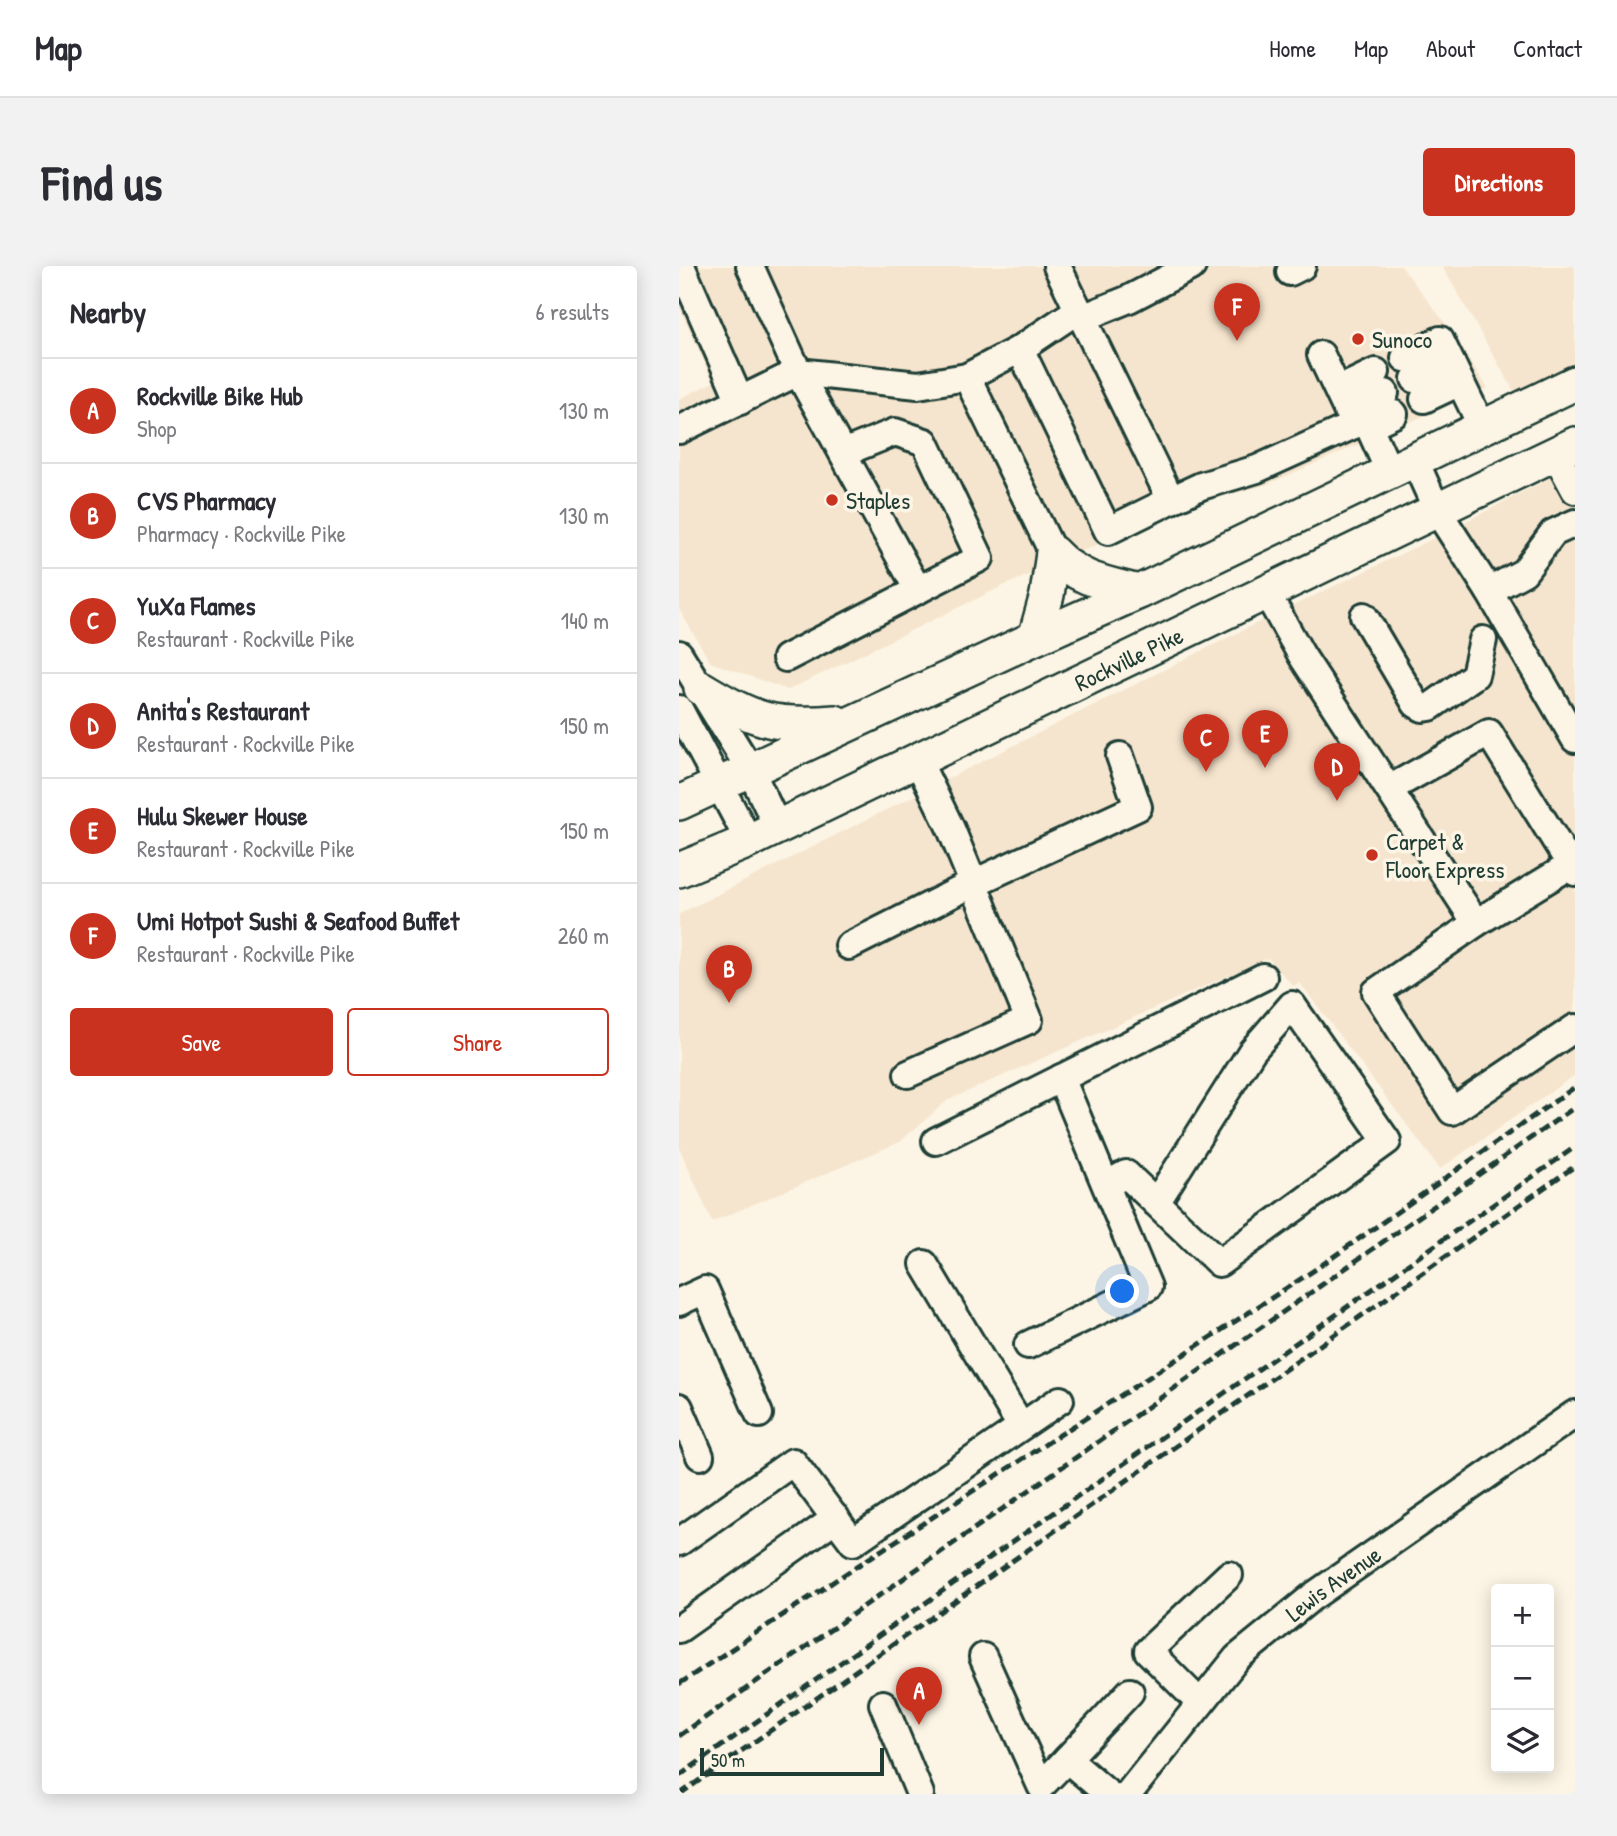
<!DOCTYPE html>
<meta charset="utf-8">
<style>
body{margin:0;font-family:"Patrick Hand",sans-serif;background:#f2f2f3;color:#2b2b33}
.controls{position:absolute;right:21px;bottom:21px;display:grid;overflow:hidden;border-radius:7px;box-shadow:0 4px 18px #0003}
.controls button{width:63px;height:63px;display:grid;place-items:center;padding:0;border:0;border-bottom:2px solid #e1e1e2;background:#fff;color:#2b2b33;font:35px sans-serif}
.scale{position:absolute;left:21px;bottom:18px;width:184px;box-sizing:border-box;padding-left:7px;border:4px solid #1f3d34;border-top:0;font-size:19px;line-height:24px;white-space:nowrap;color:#1f3d34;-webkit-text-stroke:5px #fcf5e5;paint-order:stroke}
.you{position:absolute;left:444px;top:1026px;width:24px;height:24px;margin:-18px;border:5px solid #fff;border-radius:50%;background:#1a73e8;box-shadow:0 0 0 10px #1a73e833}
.badge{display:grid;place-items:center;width:46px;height:46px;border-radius:50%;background:#c8321e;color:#fff;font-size:23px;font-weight:700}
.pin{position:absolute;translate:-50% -58px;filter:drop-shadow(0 2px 4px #0008)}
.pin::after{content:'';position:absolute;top:37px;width:24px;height:21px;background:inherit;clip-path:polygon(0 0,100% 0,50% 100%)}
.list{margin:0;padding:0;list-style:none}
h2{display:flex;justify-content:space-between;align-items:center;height:91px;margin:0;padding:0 28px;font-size:30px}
h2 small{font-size:23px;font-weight:400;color:#7c7c81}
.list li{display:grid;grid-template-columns:46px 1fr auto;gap:21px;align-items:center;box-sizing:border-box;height:105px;padding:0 28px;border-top:2px solid #e1e1e2}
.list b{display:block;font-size:26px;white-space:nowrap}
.list p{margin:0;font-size:23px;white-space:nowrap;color:#7c7c81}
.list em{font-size:23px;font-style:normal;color:#7c7c81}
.actions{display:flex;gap:14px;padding:21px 28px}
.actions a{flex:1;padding:16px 0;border:2px solid #c8321e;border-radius:7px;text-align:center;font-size:24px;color:#c8321e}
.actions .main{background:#c8321e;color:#fff}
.icon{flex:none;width:38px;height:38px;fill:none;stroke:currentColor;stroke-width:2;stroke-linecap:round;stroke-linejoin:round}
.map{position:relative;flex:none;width:896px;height:1528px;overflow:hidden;border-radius:7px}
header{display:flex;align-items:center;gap:42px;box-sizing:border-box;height:98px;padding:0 35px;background:#fff;border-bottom:2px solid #e1e1e2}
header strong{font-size:33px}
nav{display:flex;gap:38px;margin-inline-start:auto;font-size:24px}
.intro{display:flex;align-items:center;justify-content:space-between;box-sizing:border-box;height:168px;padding:0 42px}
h1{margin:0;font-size:49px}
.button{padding:18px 32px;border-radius:7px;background:#c8321e;color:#fff;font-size:24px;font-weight:700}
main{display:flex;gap:42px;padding:0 42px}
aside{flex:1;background:#fff;border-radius:7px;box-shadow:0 4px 18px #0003}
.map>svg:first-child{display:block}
</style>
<header>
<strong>Map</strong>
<nav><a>Home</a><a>Map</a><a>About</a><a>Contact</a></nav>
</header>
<div class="intro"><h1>Find us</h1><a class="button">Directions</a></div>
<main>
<aside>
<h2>Nearby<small>6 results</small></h2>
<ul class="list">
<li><span class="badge">A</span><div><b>Rockville Bike Hub</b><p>Shop</p></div><em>130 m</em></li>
<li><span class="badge">B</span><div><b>CVS Pharmacy</b><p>Pharmacy · Rockville Pike</p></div><em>130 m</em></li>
<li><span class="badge">C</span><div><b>YuXa Flames</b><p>Restaurant · Rockville Pike</p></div><em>140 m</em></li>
<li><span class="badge">D</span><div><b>Anita's Restaurant</b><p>Restaurant · Rockville Pike</p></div><em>150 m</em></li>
<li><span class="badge">E</span><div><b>Hulu Skewer House</b><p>Restaurant · Rockville Pike</p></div><em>150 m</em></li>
<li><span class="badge">F</span><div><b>Umi Hotpot Sushi &amp; Seafood Buffet</b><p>Restaurant · Rockville Pike</p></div><em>260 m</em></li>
</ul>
<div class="actions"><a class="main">Save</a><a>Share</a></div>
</aside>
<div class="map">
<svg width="896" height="1528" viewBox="0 0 896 1528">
<rect width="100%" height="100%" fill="#fcf5e5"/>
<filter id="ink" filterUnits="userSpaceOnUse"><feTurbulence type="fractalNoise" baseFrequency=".0143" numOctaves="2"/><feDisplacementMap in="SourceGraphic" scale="14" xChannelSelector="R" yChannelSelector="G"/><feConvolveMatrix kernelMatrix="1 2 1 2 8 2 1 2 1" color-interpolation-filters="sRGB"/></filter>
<g filter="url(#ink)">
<path fill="#f6e5ce" d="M0 0H722L764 54 809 122 589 218 499 243 322 321 109 424 31 396 0 343V133L34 116 0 40Z
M763 0H896V103L839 132Z
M896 199V809L761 903 621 717 614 720 589 692 269 834 221 876 33 956 0 881V648L580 356 749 275Z"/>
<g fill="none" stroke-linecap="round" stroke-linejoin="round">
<defs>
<g id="minor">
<path d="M2 0 61 135"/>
<path d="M71 0 119 106 239 324"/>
<path d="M611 6 623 0"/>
<path d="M403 52 450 33 513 0"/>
<path d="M341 83 429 265 492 234 378 0"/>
<path d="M726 92 761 74 804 163"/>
<path d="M288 111 374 287"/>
<path d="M736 113 772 97"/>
<path d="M745 133 781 116"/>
<path d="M681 139 706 127"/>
<path d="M684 146 672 118 697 106"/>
<path d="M675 159 687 154 711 207"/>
<path d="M690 160 715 148"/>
<path d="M0 164 119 106 239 119 288 111 341 83 399 44"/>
<path d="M876 187 896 224"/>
<path d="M736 195 758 244 810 325 845 306 874 267 896 257"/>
<path d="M492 234 522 220 578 203 675 159 642 89"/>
<path d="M810 325 896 473"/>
<path d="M587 326 623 390 797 657 697 726 773 845 896 762"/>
<path d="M685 350 737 438 744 442 751 441 796 409 804 374"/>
<path d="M0 388 71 503 98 560"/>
<path d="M107 392 301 292 246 176 216 166 164 187"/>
<path d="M0 443 70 575"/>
<path d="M710 523 810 467 896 606"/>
<path d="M797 657 892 599"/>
<path d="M170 680 293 618 459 541 441 490"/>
<path d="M229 808 350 754 272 563 238 493"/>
<path d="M257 875 584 711"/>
<path d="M427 919 447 908 540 997 708 875 613 739 573 785 477 937"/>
<path d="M245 998 342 1160"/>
<path d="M0 1036 26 1024 80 1148"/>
<path d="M349 1079 469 1021 382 812"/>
<path d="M0 1141 21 1190"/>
<path d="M0 1276 114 1196 174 1276 381 1134"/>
<path d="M0 1363 157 1252"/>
<path d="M304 1391 362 1520 388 1493"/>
<path d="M521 1437 469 1385 550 1309"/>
<path d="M204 1438 241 1528"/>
<path d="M429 1528 388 1493 451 1426"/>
<path id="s1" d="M449 1528 558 1392 633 1331 896 1148"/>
</g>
<g id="major">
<path d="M374 287C400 314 425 317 460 326"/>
<path d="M356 372 368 329 374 287"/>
<path d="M22 422C75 454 93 461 156 456"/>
<path d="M0 537 356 372 460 326 896 117"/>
<path id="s2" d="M0 604 70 575 896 178"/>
</g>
</defs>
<use href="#minor" stroke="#1f3d34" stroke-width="32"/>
<use href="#major" stroke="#1f3d34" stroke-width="38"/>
<use href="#minor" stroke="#fcf5e5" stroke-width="26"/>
<use href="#major" stroke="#fcf5e5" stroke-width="33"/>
<path stroke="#1f3d34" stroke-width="5" stroke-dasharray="10 5" stroke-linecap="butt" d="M0 1418 175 1302 637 1003 896 821
M0 1470 896 841
M0 1510 896 881
M1 1528 896 900"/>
</g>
</g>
<g fill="#c8321e" stroke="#fcf5e5" stroke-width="2.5">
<circle cx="679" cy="73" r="7"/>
<circle cx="153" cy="234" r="7"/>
<circle cx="693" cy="589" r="7"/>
</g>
<g text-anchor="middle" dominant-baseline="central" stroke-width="7" stroke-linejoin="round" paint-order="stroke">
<g font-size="24" fill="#1f3d34" stroke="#fcf5e5" text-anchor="start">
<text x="693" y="73">Sunoco</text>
<text x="167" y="234">Staples</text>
<text x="707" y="575">Carpet &amp;<tspan x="707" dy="28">Floor Express</tspan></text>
</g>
<g font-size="24" fill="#1f3d34" stroke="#fcf5e5">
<text stroke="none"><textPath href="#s2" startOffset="497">Rockville Pike</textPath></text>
<text stroke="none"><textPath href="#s1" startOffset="296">Lewis Avenue</textPath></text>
</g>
</g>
</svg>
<div class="controls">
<button>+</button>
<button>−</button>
<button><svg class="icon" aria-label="layers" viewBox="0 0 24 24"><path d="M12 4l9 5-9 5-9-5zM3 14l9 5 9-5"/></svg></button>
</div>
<div class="scale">50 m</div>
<div class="you"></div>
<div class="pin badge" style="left:240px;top:1459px">A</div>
<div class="pin badge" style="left:50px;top:737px">B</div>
<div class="pin badge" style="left:527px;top:506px">C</div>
<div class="pin badge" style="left:658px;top:535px">D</div>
<div class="pin badge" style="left:586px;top:502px">E</div>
<div class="pin badge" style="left:558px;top:75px">F</div>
</div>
</main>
